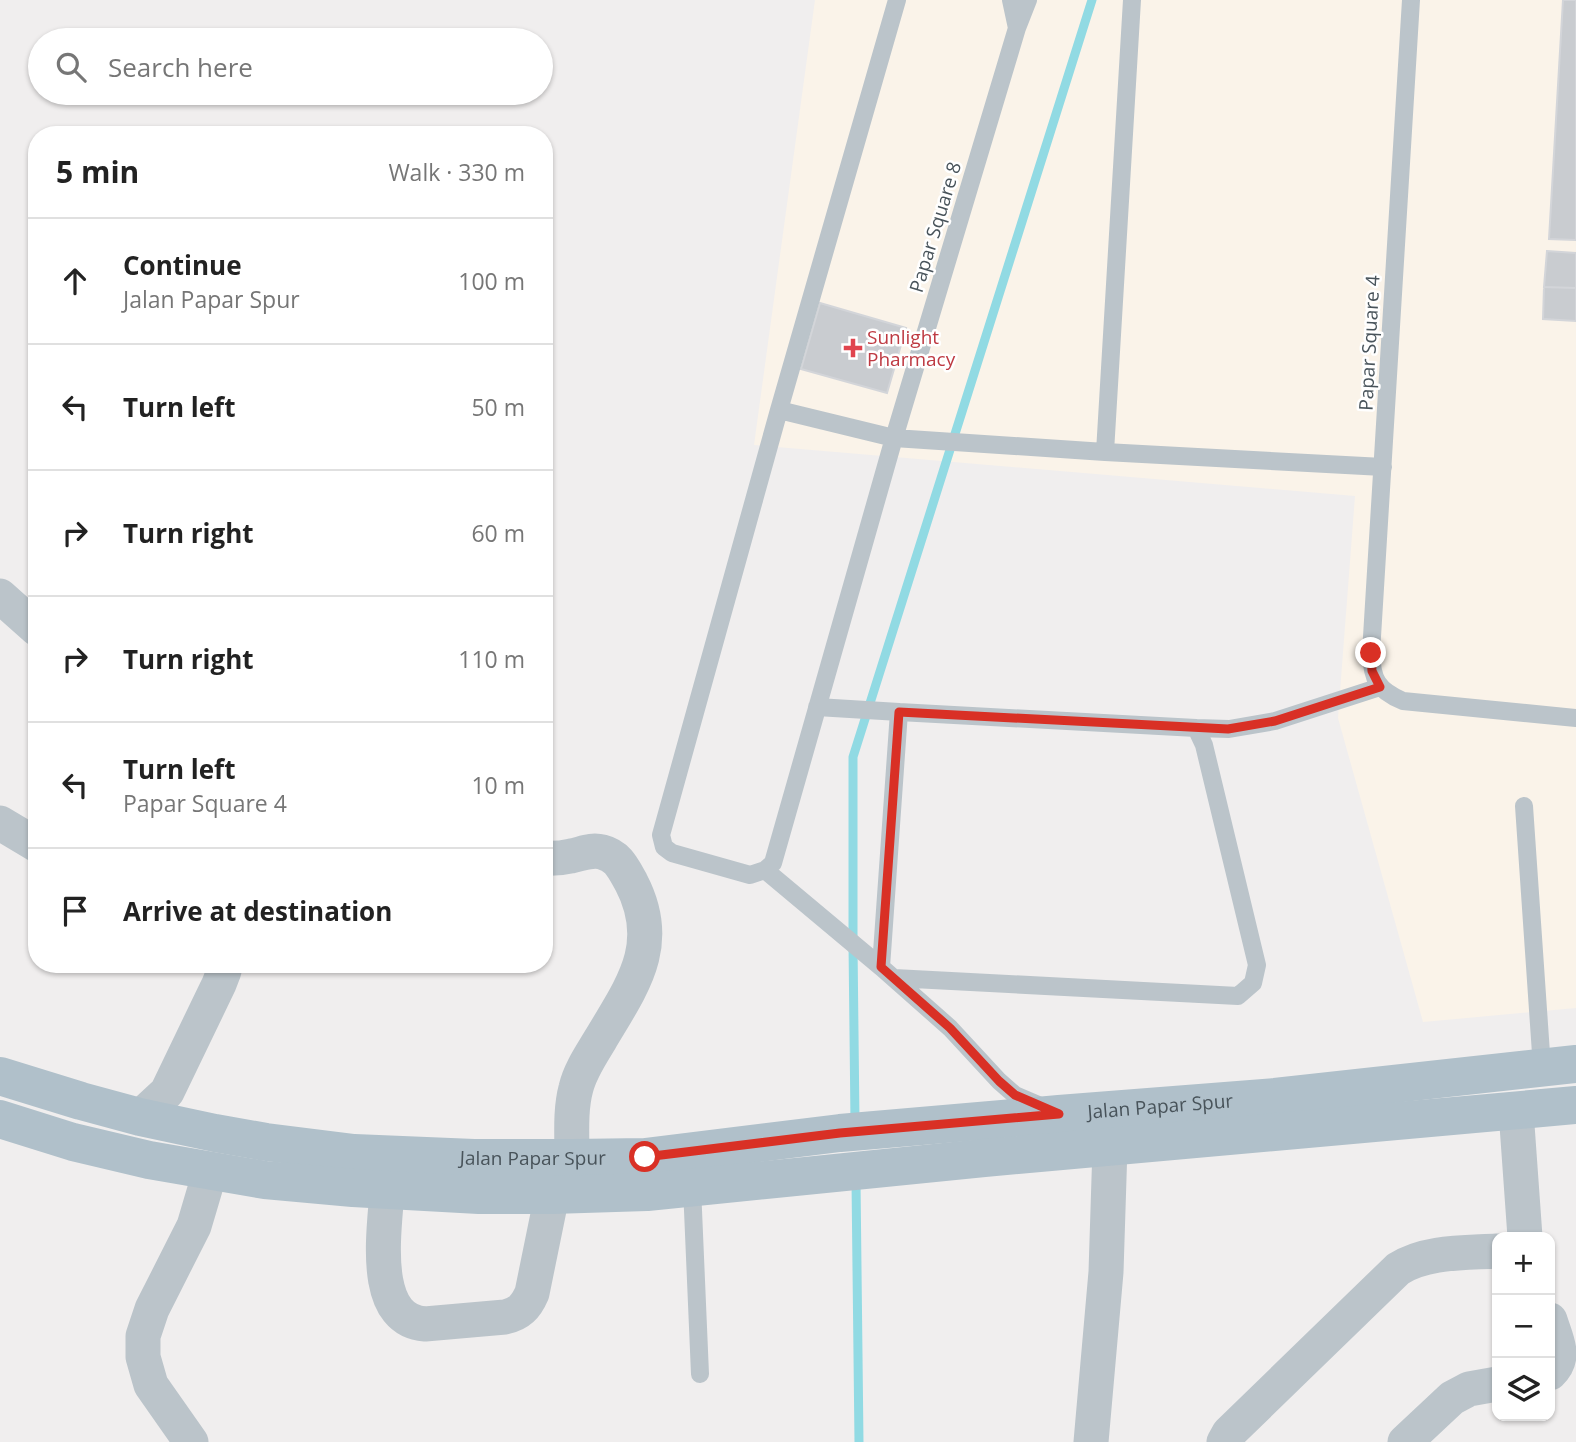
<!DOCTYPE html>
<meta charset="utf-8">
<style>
body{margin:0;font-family:"Open Sans",sans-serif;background:#f2f2f2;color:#222}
.controls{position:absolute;right:21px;bottom:21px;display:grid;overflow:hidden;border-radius:14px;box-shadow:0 2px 5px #0004}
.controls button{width:63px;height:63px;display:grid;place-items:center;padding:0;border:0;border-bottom:2px solid #e0e0e0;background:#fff;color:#222;font:35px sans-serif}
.stop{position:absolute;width:21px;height:21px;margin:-16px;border:5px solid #d93025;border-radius:50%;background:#fff}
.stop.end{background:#d93025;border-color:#fff;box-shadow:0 2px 7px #0008}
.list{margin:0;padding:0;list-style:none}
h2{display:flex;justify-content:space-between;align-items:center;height:91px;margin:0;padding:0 28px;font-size:30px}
h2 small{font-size:23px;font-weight:400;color:#767676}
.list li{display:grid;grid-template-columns:46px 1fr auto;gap:21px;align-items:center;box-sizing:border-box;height:126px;padding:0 28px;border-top:2px solid #e0e0e0}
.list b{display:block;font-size:26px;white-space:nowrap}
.list p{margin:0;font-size:23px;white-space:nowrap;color:#767676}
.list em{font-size:23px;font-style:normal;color:#767676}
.icon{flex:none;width:38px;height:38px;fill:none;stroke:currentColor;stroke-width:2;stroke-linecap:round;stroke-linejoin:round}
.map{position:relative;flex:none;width:1576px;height:1442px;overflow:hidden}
.search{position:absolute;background:#fff;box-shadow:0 2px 5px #0004;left:28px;top:28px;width:525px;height:77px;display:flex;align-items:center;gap:18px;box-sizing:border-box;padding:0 24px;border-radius:38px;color:#767676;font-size:26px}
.panel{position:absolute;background:#fff;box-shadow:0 2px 5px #0004;left:28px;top:126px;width:525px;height:847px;border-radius:28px}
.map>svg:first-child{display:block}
</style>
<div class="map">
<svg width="1576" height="1442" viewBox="0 0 1576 1442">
<rect width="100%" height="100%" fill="#f0eeee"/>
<path fill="#faf3e9" d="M815 0H1576V1008L1423 1022 1338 718 1355 496 754 445Z"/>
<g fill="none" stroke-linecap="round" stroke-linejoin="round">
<path stroke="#91dae3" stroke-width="9" d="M855 1122 853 944V757L1092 0
M856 1181 859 1442"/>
</g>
<path fill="#c9ccd0" stroke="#d3d5d9" stroke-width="2" d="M1563 0H1576V240L1549 239Z
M1547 251 1576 253V288L1544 287Z
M1544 287 1576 288V321L1543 319Z
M820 303 906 328 887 393 801 369Z"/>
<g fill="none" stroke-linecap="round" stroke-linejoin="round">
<path stroke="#bbc4ca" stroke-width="18" d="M897 0 779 410 661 835 664 847 672 853 750 875 765 870 773 863 894 438 1017 28 1028 0
M1011 0 1017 28
M1132 0 1105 452 1383 467
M1411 0 1371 653C1372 679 1377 690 1403 701L1576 718
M779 410 894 438 1105 452
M817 707 899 712
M1196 728 1229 729 1275 721 1380 687
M1524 806 1542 1068
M765 870 881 967
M894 978 1238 996 1253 983 1257 965 1204 745 1196 728 899 712 881 967 950 1028 999 1081 1015 1095 1043 1107
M692 1187 700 1374"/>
<path stroke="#bbc4ca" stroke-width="35" d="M0 596 37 629
M0 823 37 845
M544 858C554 859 562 858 571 856 582 854 591 849 602 852 618 856 623 868 631 882 664 945 632 986 600 1040 591 1055 580 1071 576 1088 570 1110 572 1135 572 1158
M1516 1111 1525 1237
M140 1117 167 1092 219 984 224 971 222 964
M387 1190C385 1228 369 1320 425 1324L505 1317C519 1314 526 1307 532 1293L552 1195
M1550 1320C1556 1340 1567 1357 1550 1373
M191 1442 151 1385 143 1357V1336L152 1309 194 1226 210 1172
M1091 1442 1106 1272 1110 1147
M1224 1442 1229 1433 1398 1269C1426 1251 1465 1253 1497 1251
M1405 1442 1452 1398 1469 1389 1497 1384"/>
<g stroke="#b0c0ca" stroke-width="38">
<path id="s1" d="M0 1076 81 1101 140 1117 215 1133 266 1142 354 1153 474 1158H572L645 1157 840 1133 1059 1114 1275 1097 1576 1064"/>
<path d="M0 1119 73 1142 149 1160 265 1180 353 1188 479 1195H552L647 1192 984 1158 1576 1105"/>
</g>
</g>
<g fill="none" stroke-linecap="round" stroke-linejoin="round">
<path stroke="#d93025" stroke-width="9" d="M645 1157 840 1133 1059 1114 1015 1095 999 1081 950 1028 881 967 899 712 1228 729 1275 721 1380 687 1372 671 1371 653"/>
</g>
<path fill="#e0444e" stroke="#fff" stroke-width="2.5" d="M849.5 337.5h7v7h7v7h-7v7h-7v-7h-7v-7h7z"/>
<g text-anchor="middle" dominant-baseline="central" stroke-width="5" stroke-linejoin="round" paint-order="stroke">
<g font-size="19" fill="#48535a" stroke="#fff">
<text transform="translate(935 227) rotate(-73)">Papar Square 8</text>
<text transform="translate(1369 343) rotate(-87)">Papar Square 4</text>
<text stroke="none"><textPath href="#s1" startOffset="1172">Jalan Papar Spur</textPath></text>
<text stroke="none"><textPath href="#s1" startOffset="542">Jalan Papar Spur</textPath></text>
</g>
<g font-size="19" fill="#be3a42" stroke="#fff" text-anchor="start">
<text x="867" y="337">Sunlight<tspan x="867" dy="22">Pharmacy</tspan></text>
</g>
</g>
</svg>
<div class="controls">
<button>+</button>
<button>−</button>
<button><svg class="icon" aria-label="layers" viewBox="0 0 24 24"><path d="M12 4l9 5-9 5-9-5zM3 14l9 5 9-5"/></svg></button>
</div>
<div class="stop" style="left:645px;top:1157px"></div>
<div class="stop end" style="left:1371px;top:653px"></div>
<div class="search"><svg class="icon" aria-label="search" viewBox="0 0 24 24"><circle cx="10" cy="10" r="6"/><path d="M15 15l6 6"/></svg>Search here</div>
<section class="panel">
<h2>5 min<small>Walk · 330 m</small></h2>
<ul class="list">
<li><svg class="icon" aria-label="ahead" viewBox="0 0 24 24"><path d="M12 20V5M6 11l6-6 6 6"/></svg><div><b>Continue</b><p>Jalan Papar Spur</p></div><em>100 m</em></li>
<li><svg class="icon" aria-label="left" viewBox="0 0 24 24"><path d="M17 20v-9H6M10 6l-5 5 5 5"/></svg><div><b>Turn left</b></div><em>50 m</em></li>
<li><svg class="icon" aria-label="right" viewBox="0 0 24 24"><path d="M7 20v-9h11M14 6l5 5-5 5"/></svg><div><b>Turn right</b></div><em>60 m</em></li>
<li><svg class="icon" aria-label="right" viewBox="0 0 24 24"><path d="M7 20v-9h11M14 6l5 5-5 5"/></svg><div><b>Turn right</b></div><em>110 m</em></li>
<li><svg class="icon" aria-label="left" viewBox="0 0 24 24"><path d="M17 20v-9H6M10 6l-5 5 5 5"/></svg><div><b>Turn left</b><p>Papar Square 4</p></div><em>10 m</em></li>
<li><svg class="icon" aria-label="arrive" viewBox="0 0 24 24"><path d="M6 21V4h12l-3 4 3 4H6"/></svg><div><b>Arrive at destination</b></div></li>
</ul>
</section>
</div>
